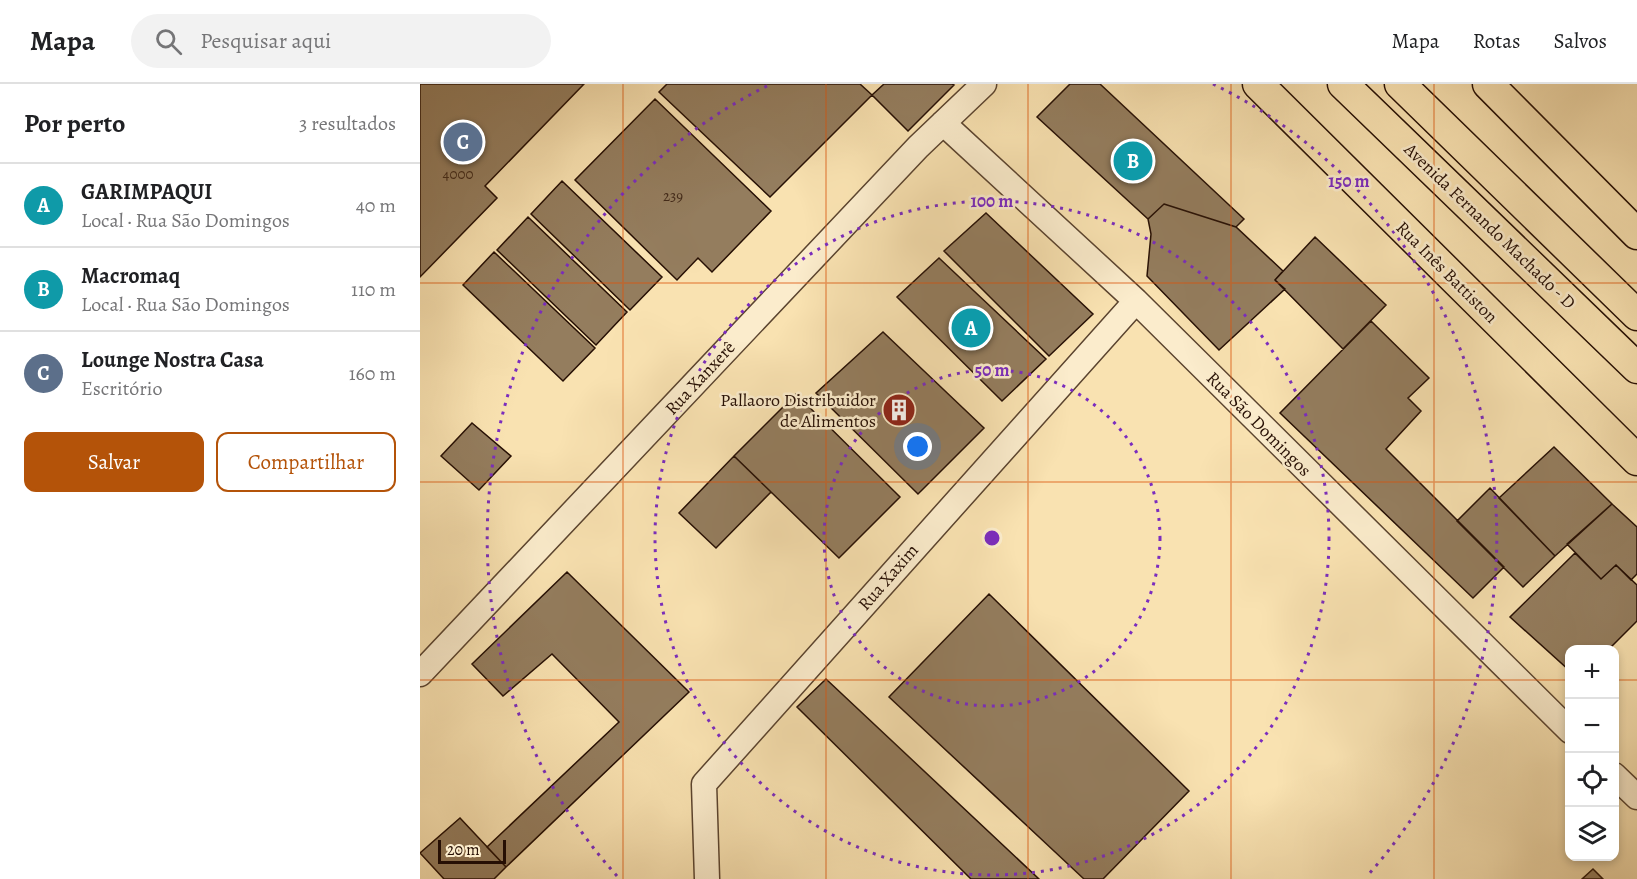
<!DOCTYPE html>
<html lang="pt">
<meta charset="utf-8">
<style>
body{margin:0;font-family:Alegreya,serif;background:#f2f2f2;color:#202124}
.controls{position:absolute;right:18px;bottom:18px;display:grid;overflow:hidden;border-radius:12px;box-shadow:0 3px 9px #0003}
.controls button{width:54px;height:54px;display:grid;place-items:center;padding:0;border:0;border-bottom:2px solid #e0e0e0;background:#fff;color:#202124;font:30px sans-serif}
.scale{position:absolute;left:18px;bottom:15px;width:68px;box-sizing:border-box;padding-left:6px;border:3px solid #260f04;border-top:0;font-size:16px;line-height:21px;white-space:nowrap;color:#260f04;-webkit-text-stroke:4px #fbeccc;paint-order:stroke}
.you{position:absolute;left:498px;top:363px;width:21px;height:21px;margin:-15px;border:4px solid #fff;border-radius:50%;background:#1a73e8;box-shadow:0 0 0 9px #1a73e833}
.badge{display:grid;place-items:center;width:39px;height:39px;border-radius:50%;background:#b45309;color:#fff;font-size:20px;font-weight:700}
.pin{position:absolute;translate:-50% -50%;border:3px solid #fff;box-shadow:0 2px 6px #0006}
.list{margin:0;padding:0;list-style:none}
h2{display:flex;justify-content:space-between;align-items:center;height:78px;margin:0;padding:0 24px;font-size:26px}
h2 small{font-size:20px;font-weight:400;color:#757577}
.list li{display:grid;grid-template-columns:39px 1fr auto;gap:18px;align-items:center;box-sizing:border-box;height:84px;padding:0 24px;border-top:2px solid #e0e0e0}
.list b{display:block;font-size:22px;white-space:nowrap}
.list p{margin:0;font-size:20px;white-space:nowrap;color:#757577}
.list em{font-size:20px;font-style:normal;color:#757577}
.actions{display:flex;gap:12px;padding:18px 24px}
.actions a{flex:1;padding:14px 0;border:2px solid #b45309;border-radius:12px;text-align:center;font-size:21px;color:#b45309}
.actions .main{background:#b45309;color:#fff}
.icon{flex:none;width:33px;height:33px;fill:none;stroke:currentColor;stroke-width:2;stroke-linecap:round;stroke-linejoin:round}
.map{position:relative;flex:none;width:1217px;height:795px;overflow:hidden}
header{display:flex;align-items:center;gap:36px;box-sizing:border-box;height:84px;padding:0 30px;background:#fff;border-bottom:2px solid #e0e0e0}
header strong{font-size:28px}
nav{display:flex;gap:33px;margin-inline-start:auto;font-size:21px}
.search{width:420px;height:54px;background:#f2f2f2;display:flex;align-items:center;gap:15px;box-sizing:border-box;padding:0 21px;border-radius:33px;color:#757577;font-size:22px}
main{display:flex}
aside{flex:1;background:#fff}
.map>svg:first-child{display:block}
</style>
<header>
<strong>Mapa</strong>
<div class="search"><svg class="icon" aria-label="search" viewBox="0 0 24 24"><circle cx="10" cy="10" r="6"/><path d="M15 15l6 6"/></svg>Pesquisar aqui</div>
<nav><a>Mapa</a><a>Rotas</a><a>Salvos</a></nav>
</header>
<main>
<aside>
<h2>Por perto<small>3 resultados</small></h2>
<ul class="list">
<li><span class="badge" style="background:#0f9aa8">A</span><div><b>GARIMPAQUI</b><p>Local · Rua São Domingos</p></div><em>40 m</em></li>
<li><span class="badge" style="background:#0f9aa8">B</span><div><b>Macromaq</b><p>Local · Rua São Domingos</p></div><em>110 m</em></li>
<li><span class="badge" style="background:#5c6f8a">C</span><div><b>Lounge Nostra Casa</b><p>Escritório</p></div><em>160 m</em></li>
</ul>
<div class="actions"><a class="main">Salvar</a><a>Compartilhar</a></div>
</aside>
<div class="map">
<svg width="1217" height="795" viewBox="0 0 1217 795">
<rect width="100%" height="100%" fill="#f9e2b1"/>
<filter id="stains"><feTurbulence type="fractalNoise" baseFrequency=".00333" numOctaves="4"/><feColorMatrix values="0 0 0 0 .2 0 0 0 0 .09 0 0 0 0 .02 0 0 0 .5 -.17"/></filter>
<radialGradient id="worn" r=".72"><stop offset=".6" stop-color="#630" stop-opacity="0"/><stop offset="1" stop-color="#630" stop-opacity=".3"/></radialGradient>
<path fill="#947d5e" stroke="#260f04" stroke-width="1.5" d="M0 0H164L65 102 77 114 0 193Z
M247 0H440L452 11 350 113 239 8Z
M464 0H532L534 1 488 47 452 11Z
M650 0H680L824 135 816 143 744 120 728 135 617 33Z
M235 15 351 127 292 188 278 174 257 196 155 96Z
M142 97 242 193 210 226 111 130Z
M744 120 816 143 863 187 855 196 865 205 799 266 727 192 731 150 728 135Z
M566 129 673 230 629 272 524 167Z
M108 133 207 228 176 261 77 166Z
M895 153 966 221 923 265 855 196Z
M74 168 175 264 143 297 43 201Z
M519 174 626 275 582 317 477 213Z
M951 237 1009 294 988 314 1001 327 966 365 1084 483 1053 514 860 329Z
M463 248 564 344 498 410 396 309Z
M376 310 480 413 419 474 314 372Z
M52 339 91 372 59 406 21 372Z
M1134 363 1192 420 1135 472 1079 414Z
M314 372 351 408 296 464 259 429Z
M1070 404 1135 472 1103 503 1037 437Z
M1192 420 1217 443V490L1211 496 1196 481 1181 495 1147 460Z
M1155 469 1181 495 1196 481 1217 501V537L1188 566H1150V587L1090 533Z
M147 488 269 608 86 783 67 763 199 638 132 570 83 612 52 580Z
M569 510 769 707 683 795H664L469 613Z
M406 595 619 795H551L377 623Z
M40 734 86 783 74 795H24L0 769Z
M1173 785 1183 795H1162Z"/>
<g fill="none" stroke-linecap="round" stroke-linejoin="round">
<defs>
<path id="minor" d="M523 39 716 217 1150 647
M0 590 498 63 564 0
M1194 691 1217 713
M287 795 284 700 716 217"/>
<path id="major" d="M838 0 1217 376
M923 0 1217 284
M980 0 1217 231
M1068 0 1217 150"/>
</defs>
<use href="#minor" stroke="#5b442f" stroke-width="27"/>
<use href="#major" stroke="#260f04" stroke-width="33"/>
<use href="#minor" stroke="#fbeccc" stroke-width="24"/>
<use href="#major" stroke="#f9e2b1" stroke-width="30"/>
</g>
<path fill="none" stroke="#de550c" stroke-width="1.5" stroke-opacity="0.55" d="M203 0V795M406 0V795M608 0V795M811 0V795M1014 0V795M0 199H1217M0 398H1217M0 596H1150M1194 596H1217"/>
<g fill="none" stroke="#7b2cbf" stroke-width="3" stroke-dasharray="3 6">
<circle cx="572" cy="454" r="168"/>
<circle cx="572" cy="454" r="337"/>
<path d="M197 792A505 505 0 0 1 351 0M793 0A505 505 0 0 1 947 792"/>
</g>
<defs>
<symbol id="building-disc" viewBox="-11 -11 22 22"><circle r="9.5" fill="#8f2418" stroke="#fbeccc"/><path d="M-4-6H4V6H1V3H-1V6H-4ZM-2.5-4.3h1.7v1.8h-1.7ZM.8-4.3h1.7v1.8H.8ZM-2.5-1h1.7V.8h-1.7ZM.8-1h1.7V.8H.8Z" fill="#fff"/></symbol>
</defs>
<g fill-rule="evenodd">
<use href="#building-disc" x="460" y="307" width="38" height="38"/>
</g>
<g text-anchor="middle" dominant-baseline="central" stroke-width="5" stroke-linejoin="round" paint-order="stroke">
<g font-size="15" fill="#422a1a">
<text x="38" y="90">4000</text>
<text x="253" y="112">239</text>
</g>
<g font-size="18" fill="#260f04" stroke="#fbeccc">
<text transform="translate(1070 142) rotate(44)">Avenida Fernando Machado - D</text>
<text transform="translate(1027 188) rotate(45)">Rua Inês Battiston</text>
<text transform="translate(280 294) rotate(-47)">Rua Xanxerê</text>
<text transform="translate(839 340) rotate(45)">Rua São Domingos</text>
<text transform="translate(468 493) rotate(-49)">Rua Xaxim</text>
</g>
<g font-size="18" fill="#260f04" stroke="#fbeccc" text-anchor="end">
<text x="456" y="316">Pallaoro Distribuidor<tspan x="456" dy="21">de Alimentos</tspan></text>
</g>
</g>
<circle cx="572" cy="454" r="9" fill="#7b2cbf" stroke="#fbeccc" stroke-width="3"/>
<g font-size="18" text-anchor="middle" font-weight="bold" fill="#7b2cbf" stroke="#fbeccc" stroke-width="5" stroke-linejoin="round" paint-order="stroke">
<text x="929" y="103">150 m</text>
<text x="572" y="123">100 m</text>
<text x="572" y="292">50 m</text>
</g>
<rect width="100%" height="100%" filter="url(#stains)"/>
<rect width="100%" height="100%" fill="url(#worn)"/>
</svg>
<div class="controls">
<button>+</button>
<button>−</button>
<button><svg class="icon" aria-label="locate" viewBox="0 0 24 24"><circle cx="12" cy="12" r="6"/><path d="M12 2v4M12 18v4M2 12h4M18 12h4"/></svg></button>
<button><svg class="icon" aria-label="layers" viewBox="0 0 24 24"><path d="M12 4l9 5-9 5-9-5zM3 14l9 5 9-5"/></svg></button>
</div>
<div class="scale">20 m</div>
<div class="you"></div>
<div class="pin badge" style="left:551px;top:244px;background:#0f9aa8">A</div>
<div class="pin badge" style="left:713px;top:77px;background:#0f9aa8">B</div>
<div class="pin badge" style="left:43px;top:58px;background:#5c6f8a">C</div>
</div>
</main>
